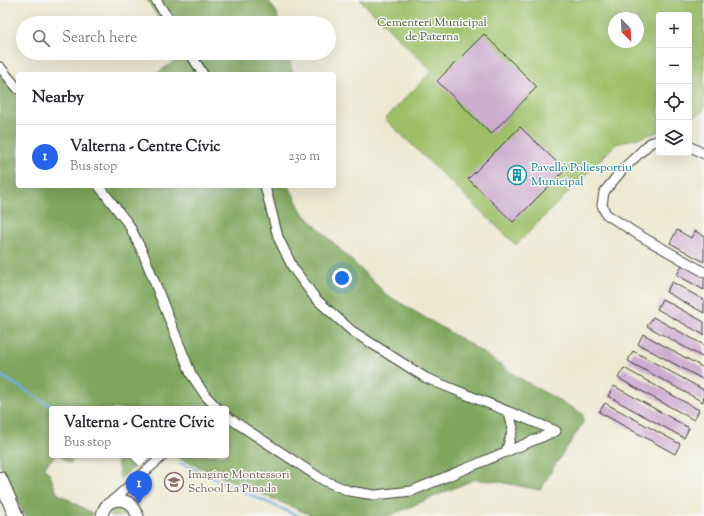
<!DOCTYPE html>
<meta charset="utf-8">
<style>
body{margin:0;font-family:"Sorts Mill Goudy",serif;background:#f7f7f7;color:#2b2b33}
.controls{position:absolute;right:12px;top:12px;display:grid;overflow:hidden;border-radius:4px;box-shadow:0 4px 16px #0002}
.controls button{width:36px;height:36px;display:grid;place-items:center;padding:0;border:0;border-bottom:1px solid #e1e1e2;background:#fff;color:#2b2b33;font:20px sans-serif}
.compass{position:absolute;left:608px;top:12px;width:36px;height:36px;border-radius:50%;background:#fff;box-shadow:0 4px 16px #0002;rotate:156deg}
.you{position:absolute;left:342px;top:278px;width:14px;height:14px;margin:-10px;border:3px solid #fff;border-radius:50%;background:#1a73e8;box-shadow:0 0 0 6px #1a73e833}
.badge{display:grid;place-items:center;width:26px;height:26px;border-radius:50%;background:#2563eb;color:#fff;font-size:13px;font-weight:700}
.pin{position:absolute;translate:-50% -33px;filter:drop-shadow(0 1px 2px #0008)}
.pin::after{content:'';position:absolute;top:21px;width:14px;height:12px;background:inherit;clip-path:polygon(0 0,100% 0,50% 100%)}
.popup{position:absolute;left:49px;top:406px;width:180px;height:52px;box-sizing:border-box;display:grid;place-content:center;border-radius:4px;background:#fff;filter:drop-shadow(0 1px 3px #0005);font-size:13px;white-space:nowrap;color:#7c7c81}
.popup b{font-size:15px;color:#2b2b33}
.popup::after{content:'';position:absolute;left:50%;top:100%;margin-left:-8px;border:8px solid transparent;border-top-color:#fff}
.list{margin:0;padding:0;list-style:none}
h2{display:flex;justify-content:space-between;align-items:center;height:52px;margin:0;padding:0 16px;font-size:17px}
h2 small{font-size:13px;font-weight:400;color:#7c7c81}
.list li{display:grid;grid-template-columns:26px 1fr auto;gap:12px;align-items:center;box-sizing:border-box;height:64px;padding:0 16px;border-top:1px solid #e1e1e2}
.list b{display:block;font-size:15px;white-space:nowrap}
.list p{margin:0;font-size:13px;white-space:nowrap;color:#7c7c81}
.list em{font-size:13px;font-style:normal;color:#7c7c81}
.icon{flex:none;width:22px;height:22px;fill:none;stroke:currentColor;stroke-width:2;stroke-linecap:round;stroke-linejoin:round}
.map{position:relative;flex:none;width:704px;height:516px;overflow:hidden}
.search{position:absolute;background:#fff;box-shadow:0 4px 16px #0002;left:16px;top:16px;width:320px;height:44px;display:flex;align-items:center;gap:10px;box-sizing:border-box;padding:0 14px;border-radius:22px;color:#7c7c81;font-size:15px}
.panel{position:absolute;background:#fff;box-shadow:0 4px 16px #0002;left:16px;top:72px;width:320px;height:116px;border-radius:4px}
.map>svg:first-child{display:block}
</style>
<div class="map">
<svg width="704" height="516" viewBox="0 0 704 516">
<rect width="100%" height="100%" fill="#f6f6f2"/>
<filter id="ink" filterUnits="userSpaceOnUse"><feTurbulence type="fractalNoise" baseFrequency=".025" numOctaves="2"/><feDisplacementMap in="SourceGraphic" scale="8" xChannelSelector="R" yChannelSelector="G"/><feConvolveMatrix kernelMatrix="1 2 1 2 8 2 1 2 1" color-interpolation-filters="sRGB"/></filter>
<filter id="wash" filterUnits="userSpaceOnUse"><feTurbulence type="fractalNoise" baseFrequency=".012" numOctaves="4" result="noise"/><feDisplacementMap in="SourceGraphic" scale="16" xChannelSelector="R" yChannelSelector="G"/><feGaussianBlur stdDeviation="0.9" result="paint"/><feColorMatrix in="noise" values="0 0 0 0 0 0 0 0 0 0 0 0 0 0 0 0 0 1.4 0 .05"/><feComposite in="paint" operator="in"/></filter>
<g filter="url(#wash)">
<rect width="100%" height="100%" fill="#ede9d1"/>
<path fill="#9ebf68" stroke="#5d6e42" fill-rule="evenodd" d="M360 0H704V110L689 120V15H659V132L616 144 516 245 385 119 432 71ZM614 18H638V42H614Z
M123 506 127 507 133 516H110L116 507Z"/>
<path fill="#7ea65c" stroke="#4d613c" d="M147 0H268L277 13 279 23H162Z
M181 53H288L293 74H156L182 56Z
M0 74 18 97V186H289L302 212 387 295 473 346 521 379 583 414V423L550 473 542 488 539 490 495 481 473 480 389 516H313L178 458 181 455H226V409H52V455H55L44 468 49 473 57 493 92 513 91 516H25L0 465Z
M60 455H75L70 464Z
M116 455H148L120 479Z"/>
<g fill="none" stroke-linecap="round" stroke-linejoin="round">
<path stroke="#73ace3" stroke-width="2.5" d="M0 375 46 403 61 409
M180 463 298 516"/>
</g>
<g id="blocks">
<path fill="#cdaccf" d="M484 34 537 87 491 134 437 81Z
M520 127 565 170 513 222 468 179Z
M677 230 691 238 695 231 704 236V262L670 243Z
M682 265 704 277V290L677 275Z
M672 282 704 300V313L666 292Z
M662 299 704 322V335L657 309Z
M653 317 704 345V358L647 326Z
M643 334 704 368V380L638 344Z
M633 351 704 390 703 402 628 361Z
M624 368 699 410 694 420 618 378Z
M614 386 689 428 684 438 608 396Z
M605 403 680 444 675 454 599 412Z"/>
</g>
</g>
<g filter="url(#ink)">
<use href="#blocks" fill-opacity="0" stroke="#3b3b37" stroke-width="1"/>
<g fill="none" stroke-linecap="round" stroke-linejoin="round">
<defs>
<path id="minor" d="M156 0 171 23
M190 53 203 74
M0 67 18 89
M659 140 650 143 623 169 604 192 602 205 606 214 637 234 704 272
M689 146 704 154
M99 186 129 225 143 253 191 374 205 395 218 409
M265 186 278 237 293 268 316 299 352 331 426 378 556 431
M226 416 323 480 349 491 375 495 412 491 556 431
M506 452 513 428 509 413
M113 500 164 455"/>
<path id="tertiary" d="M102 516C104 501 119 496 131 504L138 516"/>
<path id="trunk" d="M0 479 16 516"/>
</defs>
<use href="#minor" stroke="#3b3b37" stroke-width="11"/>
<use href="#tertiary" stroke="#3b3b37" stroke-width="13"/>
<use href="#trunk" stroke="#3b3b37" stroke-width="16"/>
<use href="#minor" stroke="#fff" stroke-width="9"/>
<use href="#tertiary" stroke="#fff" stroke-width="11"/>
<use href="#trunk" stroke="#fff" stroke-width="14"/>
</g>
</g>
<defs>
<symbol id="building-ring" viewBox="-11 -11 22 22"><circle r="9.5" fill="#f6f6f2" stroke="#0f9aa8" stroke-width="1.5"/><path d="M-4-6H4V6H1V3H-1V6H-4ZM-2.5-4.3h1.7v1.8h-1.7ZM.8-4.3h1.7v1.8H.8ZM-2.5-1h1.7V.8h-1.7ZM.8-1h1.7V.8H.8Z" fill="#0f9aa8"/></symbol>
<symbol id="school-ring" viewBox="-11 -11 22 22"><circle r="9.5" fill="#f6f6f2" stroke="#8d6e63" stroke-width="1.5"/><path d="M0-5L7-2L0 1L-7-2ZM-4 1L0 2.5L4 1V4Q0 6-4 4Z" fill="#8d6e63"/></symbol>
</defs>
<g fill-rule="evenodd">
<use href="#building-ring" x="506" y="164" width="22" height="22"/>
<use href="#school-ring" x="163" y="471" width="22" height="22"/>
</g>
<g text-anchor="middle" dominant-baseline="central" stroke-width="3" stroke-linejoin="round" paint-order="stroke">
<g font-size="12" fill="#505d3a" stroke="#f6f6f2">
<text x="432" y="23">Cementeri Municipal<tspan x="432" dy="14">de Paterna</tspan></text>
</g>
<g font-size="12" fill="#0d838f" stroke="#f6f6f2" text-anchor="start">
<text x="531" y="168">Pavelló Poliesportiu<tspan x="531" dy="14">Municipal</tspan></text>
</g>
<g font-size="12" fill="#785e54" stroke="#f6f6f2" text-anchor="start">
<text x="188" y="475">Imagine Montessori<tspan x="188" dy="14">School La Pinada</tspan></text>
</g>
</g>
</svg>
<div class="controls">
<button>+</button>
<button>−</button>
<button><svg class="icon" aria-label="locate" viewBox="0 0 24 24"><circle cx="12" cy="12" r="6"/><path d="M12 2v4M12 18v4M2 12h4M18 12h4"/></svg></button>
<button><svg class="icon" aria-label="layers" viewBox="0 0 24 24"><path d="M12 4l9 5-9 5-9-5zM3 14l9 5 9-5"/></svg></button>
</div>
<svg class="compass" viewBox="-18 -18 36 36"><path d="M0-13l5 13h-10z" fill="#e53935"/><path d="M0 13l5-13h-10z" fill="#7c7c81"/></svg>
<div class="you"></div>
<div class="pin badge" style="left:139px;top:504px">1</div>
<div class="popup"><b>Valterna - Centre Cívic</b>Bus stop</div>
<div class="search"><svg class="icon" aria-label="search" viewBox="0 0 24 24"><circle cx="10" cy="10" r="6"/><path d="M15 15l6 6"/></svg>Search here</div>
<section class="panel">
<h2>Nearby<small></small></h2>
<ul class="list">
<li><span class="badge">1</span><div><b>Valterna - Centre Cívic</b><p>Bus stop</p></div><em>230 m</em></li>
</ul>
</section>
</div>
